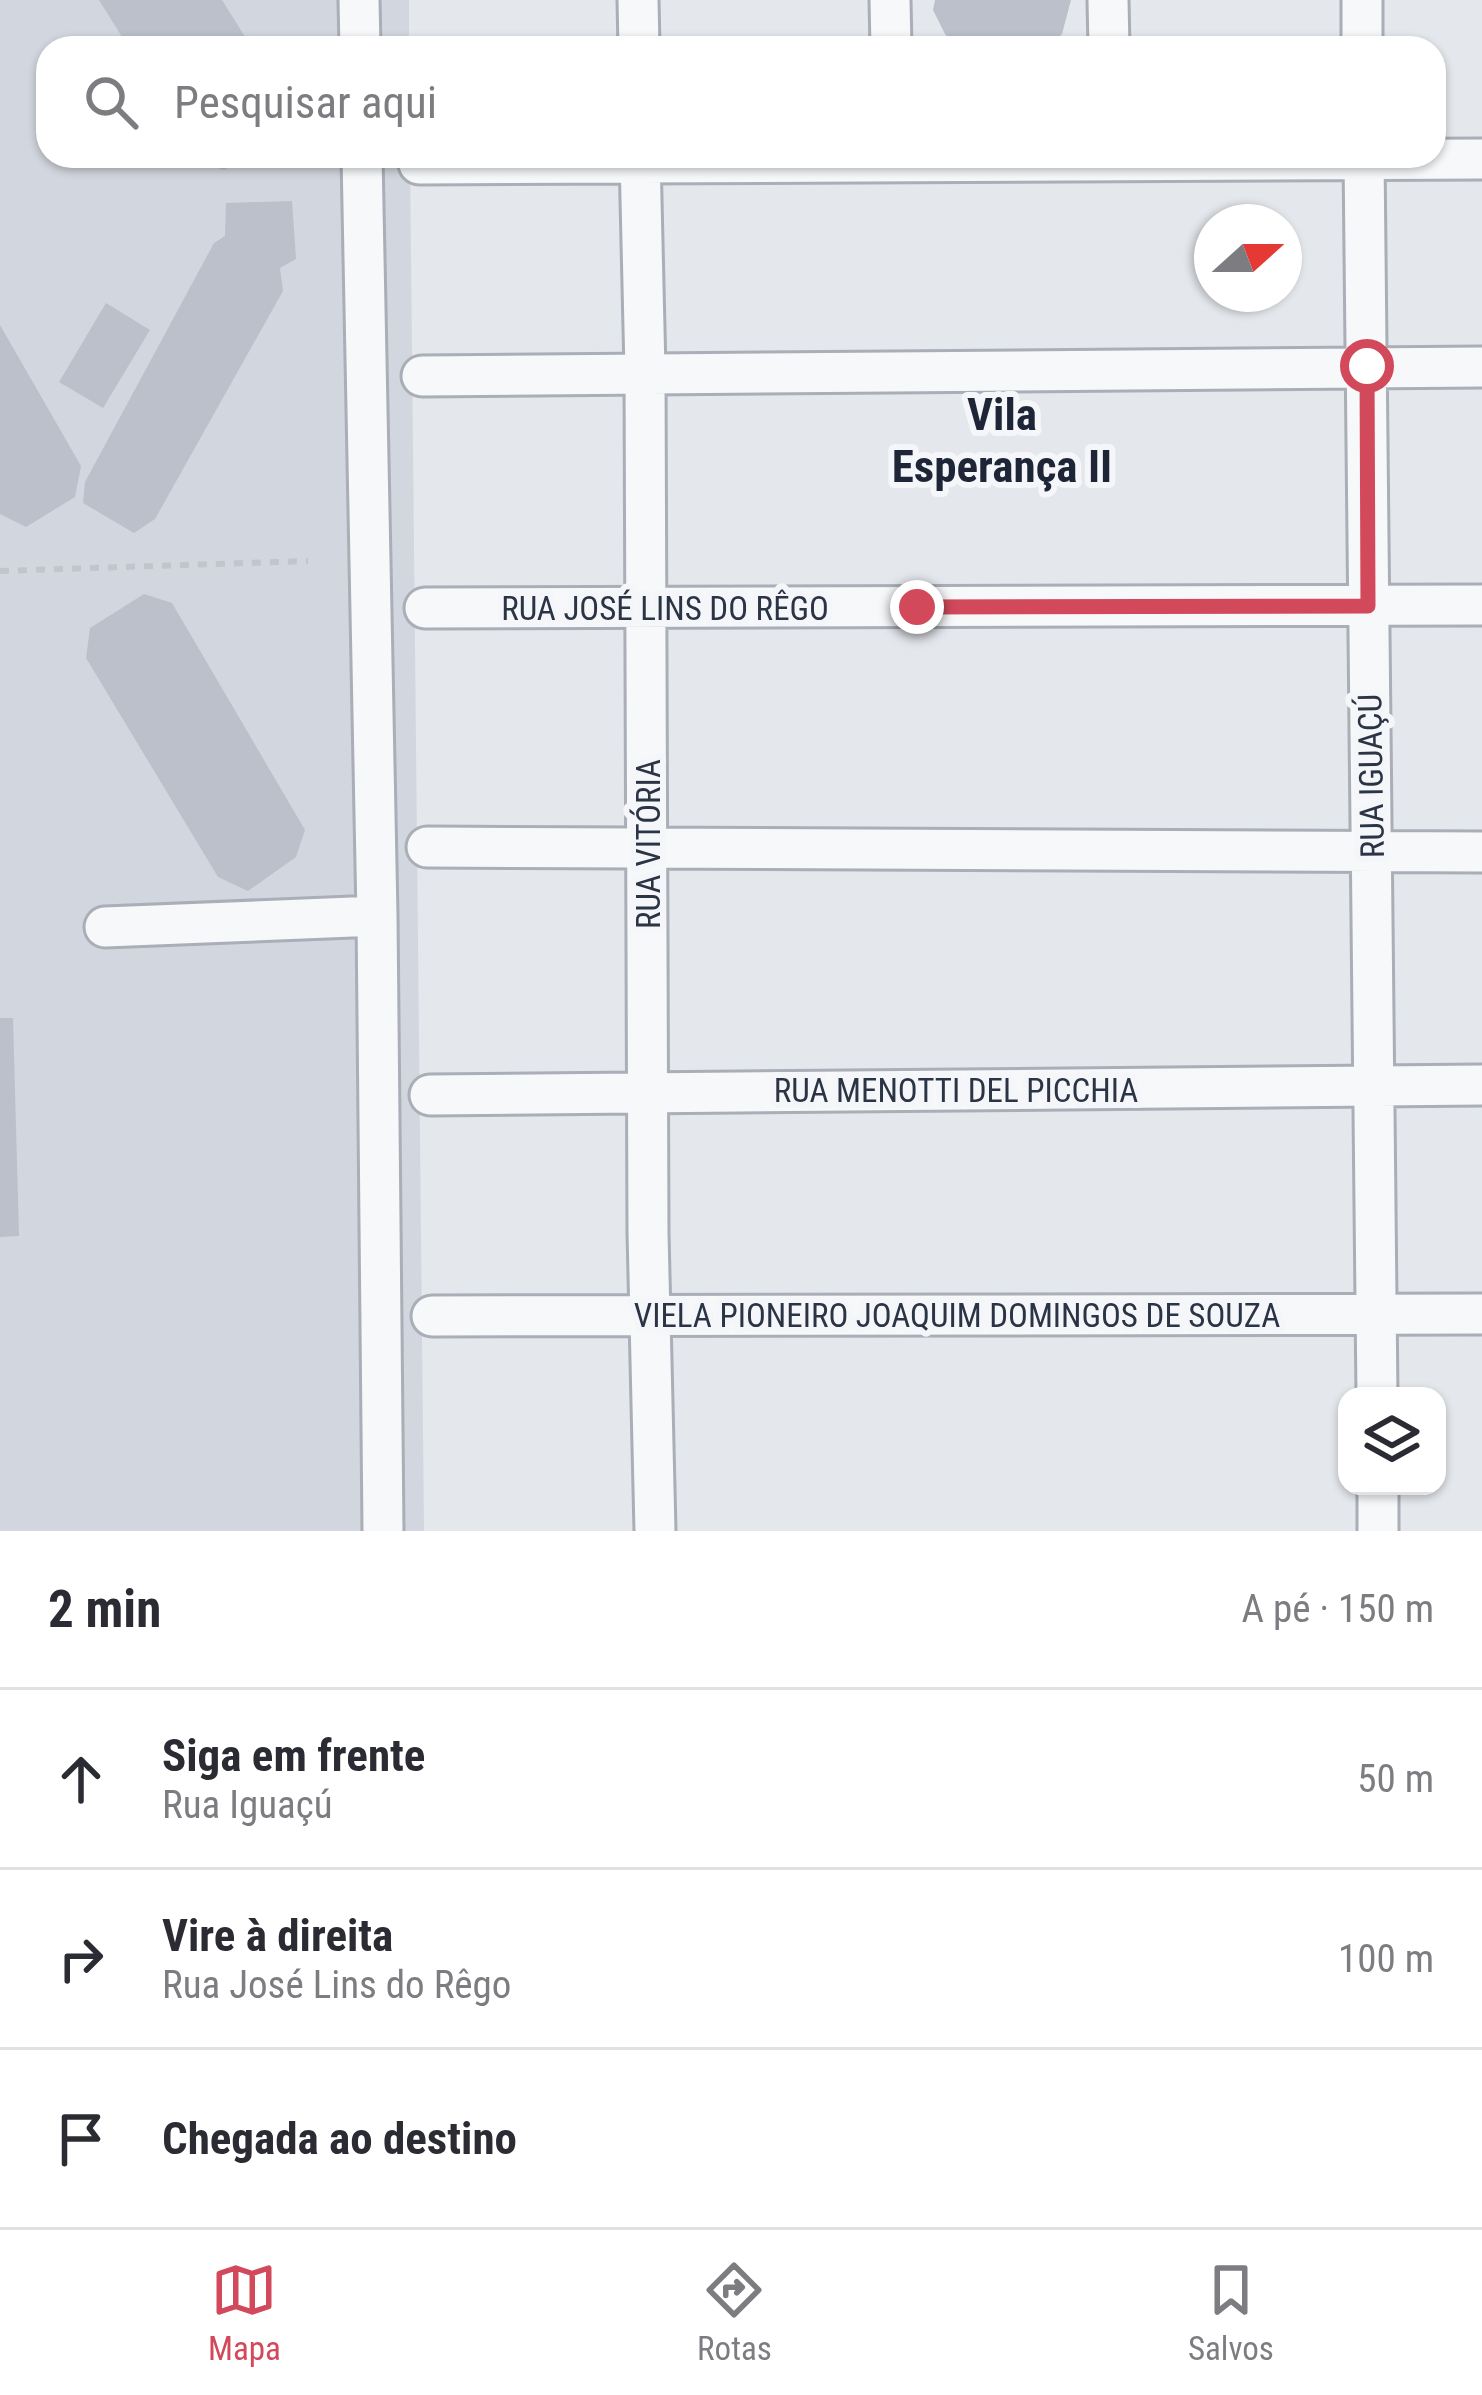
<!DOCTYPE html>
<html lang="pt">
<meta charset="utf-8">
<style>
body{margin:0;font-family:"Roboto Condensed",sans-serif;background:#f2f2f3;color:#2b2b33}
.controls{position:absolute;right:36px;bottom:36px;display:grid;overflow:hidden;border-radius:24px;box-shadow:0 3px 9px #0004}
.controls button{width:108px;height:108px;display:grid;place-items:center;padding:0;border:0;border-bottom:3px solid #e1e1e2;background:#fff;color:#2b2b33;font:60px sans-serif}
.compass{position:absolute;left:1194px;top:204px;width:108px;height:108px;border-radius:50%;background:#fff;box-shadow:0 3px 9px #0004;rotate:69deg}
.stop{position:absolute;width:36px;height:36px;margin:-27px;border:9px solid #d1495b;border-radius:50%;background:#fff}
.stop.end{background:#d1495b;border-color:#fff;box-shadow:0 3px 12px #0008}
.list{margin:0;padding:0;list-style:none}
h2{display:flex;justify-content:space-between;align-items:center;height:156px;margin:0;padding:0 48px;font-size:51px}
h2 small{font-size:39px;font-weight:400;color:#7c7c81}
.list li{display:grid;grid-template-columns:78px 1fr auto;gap:36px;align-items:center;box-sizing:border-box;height:180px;padding:0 48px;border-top:3px solid #e1e1e2}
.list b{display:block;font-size:45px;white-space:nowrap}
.list p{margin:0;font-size:39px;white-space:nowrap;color:#7c7c81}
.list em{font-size:39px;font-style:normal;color:#7c7c81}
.icon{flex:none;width:66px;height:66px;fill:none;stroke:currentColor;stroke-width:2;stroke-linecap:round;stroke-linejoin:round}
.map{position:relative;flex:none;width:1482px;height:1531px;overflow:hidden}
.search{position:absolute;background:#fff;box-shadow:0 3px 9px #0004;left:36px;right:36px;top:36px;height:132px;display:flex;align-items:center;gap:30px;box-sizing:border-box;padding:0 42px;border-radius:36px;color:#7c7c81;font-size:45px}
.sheet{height:696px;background:#fff}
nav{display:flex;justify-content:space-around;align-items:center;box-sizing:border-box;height:168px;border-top:3px solid #e1e1e2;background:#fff;font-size:33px;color:#7c7c81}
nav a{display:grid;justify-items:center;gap:6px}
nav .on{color:#d1495b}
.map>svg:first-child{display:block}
</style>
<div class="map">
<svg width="1482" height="1531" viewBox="0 0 1482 1531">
<rect width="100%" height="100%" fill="#e4e7ec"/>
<path fill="#d2d6de" d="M0 0H409V48H48V156H410L424 1531H0Z"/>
<path fill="#bbc0ca" d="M99 0H222L252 48H129Z
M935 0H1071L1062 34 1046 48H958L945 34 933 10Z
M197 156H247L224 170 202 163Z
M292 201 296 259 280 268 283 291 155 519 134 533 83 503 85 482 214 243 225 236 226 203Z
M106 303 150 330 103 408 59 382Z
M0 325 81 466 75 497 26 527 0 514Z
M144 594 172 603 305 830 296 857 248 891 218 877 86 658 90 628Z
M0 1018H13L19 1236 0 1237Z"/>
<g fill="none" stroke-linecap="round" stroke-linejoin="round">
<defs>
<path id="minor" d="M359 0 360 48
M638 0 639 48
M890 0 891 48
M1108 0 1109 48
M1362 0V48
M362 156 377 916 383 1531
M640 156 645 371 648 1233 655 1531
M1364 156 1377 1396
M419 164 1482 159
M422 376 1482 367
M425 608 1482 605
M427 847 1482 852
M105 927 377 916
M430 1095 1482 1085
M432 1316 1482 1314
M1378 1486V1531"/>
</defs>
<use href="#minor" stroke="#a9aeb7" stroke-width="45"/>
<path stroke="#c2c5cb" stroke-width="6" stroke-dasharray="9 9" stroke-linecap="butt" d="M0 571 308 561"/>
<use href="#minor" stroke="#f7f8fa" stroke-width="39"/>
</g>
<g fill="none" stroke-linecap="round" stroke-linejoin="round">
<path stroke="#d1495b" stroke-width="15" d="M917 607 1368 606 1367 366"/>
</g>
<g text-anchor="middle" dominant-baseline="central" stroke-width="12" stroke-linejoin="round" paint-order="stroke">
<g font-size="33" fill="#2b3445" stroke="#f4f6f9">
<text x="665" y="608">RUA JOSÉ LINS DO RÊGO</text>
<text transform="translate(1371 776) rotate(-91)">RUA IGUAÇÚ</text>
<text transform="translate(648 844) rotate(-90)">RUA VITÓRIA</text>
<text x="956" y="1090">RUA MENOTTI DEL PICCHIA</text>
<text x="957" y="1315">VIELA PIONEIRO JOAQUIM DOMINGOS DE SOUZA</text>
</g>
<g font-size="45" font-weight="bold" fill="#1d2536" stroke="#f4f6f9">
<text x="1002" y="414">Vila<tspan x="1002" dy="52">Esperança II</tspan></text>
</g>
</g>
</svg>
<div class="controls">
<button><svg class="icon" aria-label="layers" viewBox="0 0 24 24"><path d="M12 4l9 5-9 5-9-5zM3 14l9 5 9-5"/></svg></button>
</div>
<svg class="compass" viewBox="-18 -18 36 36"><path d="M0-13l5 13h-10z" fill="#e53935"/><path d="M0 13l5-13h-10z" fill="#7c7c81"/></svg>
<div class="stop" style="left:1367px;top:366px"></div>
<div class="stop end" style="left:917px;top:607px"></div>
<div class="search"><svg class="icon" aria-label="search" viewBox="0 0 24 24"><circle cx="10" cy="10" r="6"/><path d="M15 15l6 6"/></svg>Pesquisar aqui</div>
</div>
<section class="sheet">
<h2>2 min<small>A pé · 150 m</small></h2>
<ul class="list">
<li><svg class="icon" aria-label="ahead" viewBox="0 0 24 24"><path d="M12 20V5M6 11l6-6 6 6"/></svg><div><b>Siga em frente</b><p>Rua Iguaçú</p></div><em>50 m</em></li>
<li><svg class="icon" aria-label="right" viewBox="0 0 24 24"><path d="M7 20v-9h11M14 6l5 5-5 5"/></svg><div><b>Vire à direita</b><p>Rua José Lins do Rêgo</p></div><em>100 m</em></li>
<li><svg class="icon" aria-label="arrive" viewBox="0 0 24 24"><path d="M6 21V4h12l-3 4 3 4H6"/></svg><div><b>Chegada ao destino</b></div></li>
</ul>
</section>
<nav>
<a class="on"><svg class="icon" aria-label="map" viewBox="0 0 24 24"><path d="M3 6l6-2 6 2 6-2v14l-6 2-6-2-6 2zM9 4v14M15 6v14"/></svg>Mapa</a>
<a><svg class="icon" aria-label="directions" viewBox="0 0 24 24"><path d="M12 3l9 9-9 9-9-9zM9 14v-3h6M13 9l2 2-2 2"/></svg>Rotas</a>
<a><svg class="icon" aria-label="saved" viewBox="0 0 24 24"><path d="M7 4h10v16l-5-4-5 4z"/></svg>Salvos</a>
</nav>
